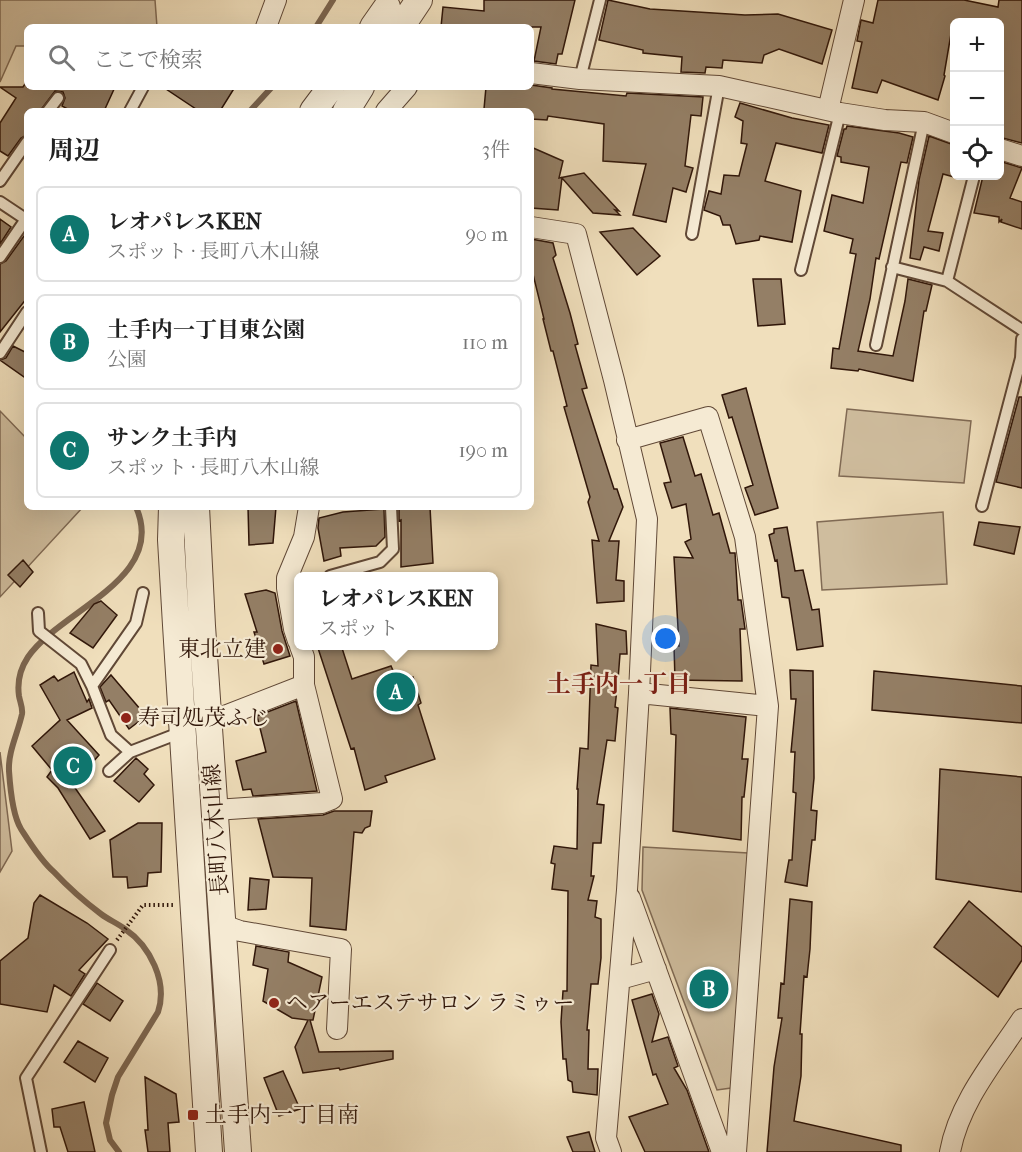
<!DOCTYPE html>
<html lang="ja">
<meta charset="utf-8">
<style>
body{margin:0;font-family:"IM FELL French Canon","Noto Serif JP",serif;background:#f2f2f2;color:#222}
.controls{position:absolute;right:18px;top:18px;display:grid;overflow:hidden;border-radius:9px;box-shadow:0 6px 24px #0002}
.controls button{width:54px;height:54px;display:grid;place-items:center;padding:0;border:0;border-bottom:2px solid #e0e0e0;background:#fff;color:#222;font:30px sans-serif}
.you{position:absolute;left:666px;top:639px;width:21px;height:21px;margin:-15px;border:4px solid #fff;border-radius:50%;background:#1a73e8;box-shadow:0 0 0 9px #1a73e833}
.badge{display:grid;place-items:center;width:39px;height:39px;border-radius:50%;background:#0f766e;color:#fff;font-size:20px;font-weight:700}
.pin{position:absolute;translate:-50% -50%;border:3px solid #fff;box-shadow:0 2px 6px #0006}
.popup{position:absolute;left:294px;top:572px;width:204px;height:78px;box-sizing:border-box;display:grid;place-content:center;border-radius:9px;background:#fff;filter:drop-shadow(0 2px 4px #0005);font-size:20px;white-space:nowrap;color:#767676}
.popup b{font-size:22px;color:#222}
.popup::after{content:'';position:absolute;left:50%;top:100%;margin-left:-12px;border:12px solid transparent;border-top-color:#fff}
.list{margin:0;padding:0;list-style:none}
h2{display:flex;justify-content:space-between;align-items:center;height:78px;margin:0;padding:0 24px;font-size:26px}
h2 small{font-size:20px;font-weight:400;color:#767676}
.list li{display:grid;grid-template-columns:39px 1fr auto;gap:18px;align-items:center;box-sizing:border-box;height:96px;margin:0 12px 12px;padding:0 12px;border:2px solid #e0e0e0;border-radius:9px}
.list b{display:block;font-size:22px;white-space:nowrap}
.list p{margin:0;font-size:20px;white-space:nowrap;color:#767676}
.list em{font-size:20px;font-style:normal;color:#767676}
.icon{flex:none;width:33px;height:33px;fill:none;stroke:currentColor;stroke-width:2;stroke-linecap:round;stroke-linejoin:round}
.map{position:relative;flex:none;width:1022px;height:1152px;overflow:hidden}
.search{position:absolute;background:#fff;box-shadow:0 6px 24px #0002;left:24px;top:24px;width:510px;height:66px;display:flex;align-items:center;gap:15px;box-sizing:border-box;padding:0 21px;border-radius:9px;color:#767676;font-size:22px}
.panel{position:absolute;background:#fff;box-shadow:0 6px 24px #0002;left:24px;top:108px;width:510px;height:402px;border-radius:9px}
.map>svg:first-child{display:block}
</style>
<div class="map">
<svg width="1022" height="1152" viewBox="0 0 1022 1152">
<rect width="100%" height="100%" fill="#f0dfbc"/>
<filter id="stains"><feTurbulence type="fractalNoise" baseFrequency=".00333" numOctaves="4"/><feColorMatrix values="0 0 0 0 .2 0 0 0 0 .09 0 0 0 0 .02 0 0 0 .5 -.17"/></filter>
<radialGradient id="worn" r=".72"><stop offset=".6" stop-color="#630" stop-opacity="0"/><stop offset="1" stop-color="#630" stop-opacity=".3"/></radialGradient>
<path fill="#cfbd9e" stroke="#806a54" stroke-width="1.5" d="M0 0H155L157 27H27V46H16L0 82Z
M847 409 971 421 964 483 839 476Z
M0 411 27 439V507H83L0 597Z
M943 512 947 584 822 590 817 522Z
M0 752 12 851 0 872Z
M643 847 748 853 731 1088 717 1090 642 890Z"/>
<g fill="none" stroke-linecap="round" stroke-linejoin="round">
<path stroke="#7c6650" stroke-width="6" d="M316 27 333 0
M250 111 272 87
M119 1152 110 1140 106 1123 112 1095 118 1077 158 1012C168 982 150 946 125 929 117 923 109 920 101 914 85 902 68 887 54 872 41 861 30 843 21 829 13 816 10 786 9 771 8 751 18 733 22 714 23 708 20 702 19 696 17 682 20 669 28 657 60 610 168 579 136 507"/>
</g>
<path fill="#947f66" stroke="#301609" stroke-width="1.5" d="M484 0H575L562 54H558L556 64 534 61 541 27H441L443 7 484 11Z
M608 0 650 9 745 15 778 14 832 30 822 64 779 49 764 55 762 63 723 60 722 68 706 67 705 73 681 72 682 57 643 53V50L599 40Z
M878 0H964L998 7 999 0H1022V143L999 137V22H953L944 75 945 76 938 100 882 80 877 93 852 88 862 42 857 41 861 20 873 23Z
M27 81V87H115L104 111H71L62 106 65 98 63 92 55 91 40 111H27V135L21 138 8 156 0 151V123L16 98 0 87H23Z
M531 85 552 88V89L626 96 627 93 703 97 701 116 691 115 685 166 693 168 686 192 673 188 666 222 633 215 646 164 603 161 604 124 548 116 547 120 531 119V111L484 109 486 87H531Z
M163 87H235L220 111H199Z
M740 103 792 118 829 125 822 153 776 143 765 181 801 191 792 242 760 236 759 240 736 244 730 225H723L720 216 704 210 709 191 721 194 724 175 739 176 747 144 741 143 743 121 735 117Z
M847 126 899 133 913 137 907 163 901 162 879 259 876 258 870 299 858 351 893 356 905 301 908 279 932 285 926 311H924L913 381 859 369 858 371 831 368 833 348 839 349 856 254 850 253 853 239 824 231 832 195 863 203 869 167 841 162V157L837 156 844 129H846Z
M929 136 954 145V177L943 174 928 231 943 233 939 251 924 247 920 260 910 258 919 180Z
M531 147 563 161 559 178 584 173 619 211 615 210 620 215 593 213 562 178 558 210 531 208 533 171H531Z
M999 161 1022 168 1010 198 1022 202V229L1001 222 1002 219 999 222V217L974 213 983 176H999Z
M0 219 11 227 0 244Z
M633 228 660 256 637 275 600 232Z
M24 236 27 238V298L0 332V264L6 261Z
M531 239 553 243 556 255 553 258 570 313 578 344 575 345 587 388 582 389 614 489H617L623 507 609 541H619L616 580 624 581V601L597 603 592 540 599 541 588 502 590 497 564 407 567 406 553 351H551L543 319H544L531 266Z
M753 279H781L785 324 758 326Z
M13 346 27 353V379L0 360 6 358Z
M746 388 778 508 755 515 745 488 753 485 732 417 729 418 722 395Z
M1019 397H1022V488L996 482Z
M683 437 695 476 701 474 713 515 719 513 730 553H735L738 600H741L745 629H740L742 681 675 680 674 646H679L674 557 693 558 685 542 691 539 686 504 672 508 664 483 671 482 660 443Z
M248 507H276L273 543 249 545Z
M430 507 433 563 401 567V520L399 521V508Z
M384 509 385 537 376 546 340 548 341 556 324 561 318 528 319 518 343 512Z
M979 522 1020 527 1014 554 974 545Z
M787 527 795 571 803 570 812 610 819 609 823 646 797 650 789 598 782 597 777 560 775 561 769 535 774 533V529Z
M23 560 33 572 20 587 8 575Z
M266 590 275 593 282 631 290 656 264 664 254 632H257L245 594Z
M101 601 117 615 93 648 70 633 94 604Z
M596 624 626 631 627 654H620L618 680H616L615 688 617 689 615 707 618 708 615 741 607 740 597 804 604 805 601 843H593L591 876H594L588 900 597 901 595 917 601 919V958L598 984H591L587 1030H589L588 1069H598L597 1095 573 1092 572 1082 568 1080 566 1059H563L561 1022 563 991H567L568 891 552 889 555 864 551 863 554 846 577 849 578 789H577L580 748 588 749 591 665 598 666Z
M317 645H341L352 679 391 666 398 682 413 677 421 703 418 705 435 759 385 776 387 782 365 790 354 748 351 749Z
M790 670 813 671 814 778 811 810 817 811 815 840H812L807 886 785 882 789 860H792L796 793 793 792 795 752H791L796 699H791Z
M874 671 1022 686V723L872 710Z
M74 672 87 702 89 699 92 708 67 720 99 755 73 785 105 831 90 839 58 788 47 777 52 770 32 746 60 720 40 685 54 676 58 681Z
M111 675 146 716 129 729 109 700 106 702 100 687Z
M296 701 317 791 253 796 251 789 243 790 236 761 266 752 257 716Z
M670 708 746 717 742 759H748L744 797H742L741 840 673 831 676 735 671 734Z
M136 758 148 769 144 774 154 785 139 802 114 781Z
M940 769 1022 777V892L936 879Z
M334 811H372L370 826 365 828 362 833 354 832 346 930 310 926 312 878 273 877 258 819 323 815Z
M138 823H162L161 872 148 873 147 886 128 888 127 877H113L110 840Z
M250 878 269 880 266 909 248 910Z
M40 895 87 923 108 939 79 970 85 974 71 996 54 985 47 1012 0 1004V961L28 938 34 903Z
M790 899 812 902 810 949 807 977 804 976 800 1034H802L801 1076 794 1121 901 1145V1152H767L774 1067 782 1018H778L781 983 784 984Z
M969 901 1022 947V960L998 997 934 947Z
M256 946 289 952 288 962 322 977 313 1020H310L319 1052 393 1051V1059L340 1070 339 1068 303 1073 295 1047 308 1020 292 1018 263 1001 268 969 253 965Z
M97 983 123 1001 110 1021 83 1004Z
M652 994 659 1014 652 1042 668 1037 678 1066 674 1068 687 1090 709 1152H645L629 1117 668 1104 656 1074 653 1075 632 1000Z
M78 1041 108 1058 95 1082 64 1062Z
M283 1071 300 1109 279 1116 264 1078Z
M145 1077 176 1094 179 1122 168 1123 170 1152H148L145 1130H148Z
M84 1102 95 1152H68L60 1127H54L52 1109Z
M589 1132 595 1152H573L567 1137Z"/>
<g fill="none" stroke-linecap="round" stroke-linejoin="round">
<defs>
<path id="service" d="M580 79 600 0
M48 111 58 98
M130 111 143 87
M974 176 947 281 1022 330
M0 181 27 142
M0 202 27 220
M692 234 719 86
M0 257 26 219
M892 267 947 281
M801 270 840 113
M876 345 924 122
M0 353 27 312
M982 506 1021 358 1022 339
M330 576 380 562 393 549 391 507
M38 613 39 631 81 664 92 686
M130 752 111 735 92 686 136 623 143 593
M109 771 130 752 182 732
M41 1152 26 1078 110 950"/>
<path id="minor" d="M266 27 276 0
M531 73 580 79 719 86 840 113 885 120 924 122 954 133
M828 110 854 0
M386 111 407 87
M1000 149 1022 156
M531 227 576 234 614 380 647 519 639 693 627 890 606 1138 611 1152
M627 440 708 417 745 537 768 706 736 1152
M298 641 294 629 287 588V578L304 537 309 507
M639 693 768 706
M209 722 304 685V657L300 646
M215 810 322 803 332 799 304 685
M630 898 722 1152
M223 925 240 931 341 949 337 1029
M620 979 656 969
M950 1152C959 1102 995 1060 1022 1019"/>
<path id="tertiary" d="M373 27 387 7
M401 27 419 0
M313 111 331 87
M346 111 361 87
M172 507 171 540 176 625 209 1152
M196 507 202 626 238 1152"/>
</defs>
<use href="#service" stroke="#604836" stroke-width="14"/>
<use href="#minor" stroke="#604836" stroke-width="22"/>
<use href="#tertiary" stroke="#604836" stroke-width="28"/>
<path stroke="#301609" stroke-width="4" stroke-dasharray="1.5 3" stroke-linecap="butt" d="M117 940 143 905H173"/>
<use href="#service" stroke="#f5ead3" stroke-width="10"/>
<use href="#minor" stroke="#f5ead3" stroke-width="20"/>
<use href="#tertiary" stroke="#f5ead3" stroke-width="26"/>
</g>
<g fill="#8f2418" stroke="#f5ead3" stroke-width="2">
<circle cx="278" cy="649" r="6"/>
<circle cx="126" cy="718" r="6"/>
<circle cx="274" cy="1003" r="6"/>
<rect x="187" y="1109" width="12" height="12" rx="3"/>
</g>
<g text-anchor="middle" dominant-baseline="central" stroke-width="4.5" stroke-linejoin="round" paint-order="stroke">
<g font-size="22" fill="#301609" stroke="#f5ead3" text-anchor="start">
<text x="266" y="649" text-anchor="end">東北立建</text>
<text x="138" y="718">寿司処茂ふじ</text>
<text x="286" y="1003">ヘアーエステサロン ラミゥー</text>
<text x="205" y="1115">土手内一丁目南</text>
</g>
<g font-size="22" fill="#301609" stroke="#f5ead3">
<text transform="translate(216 830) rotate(-94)">長町八木山線</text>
</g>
<g font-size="24" font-weight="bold" fill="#7a1f14" stroke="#f5ead3">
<text x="619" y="684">土手内一丁目</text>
</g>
</g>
<rect width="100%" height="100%" filter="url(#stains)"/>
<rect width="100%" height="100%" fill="url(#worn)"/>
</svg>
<div class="controls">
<button>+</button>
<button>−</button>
<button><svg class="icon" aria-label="locate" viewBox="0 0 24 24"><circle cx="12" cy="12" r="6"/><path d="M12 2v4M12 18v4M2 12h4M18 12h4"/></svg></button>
</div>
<div class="you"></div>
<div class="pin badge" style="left:396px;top:692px">A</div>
<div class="popup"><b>レオパレスKEN</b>スポット</div>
<div class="pin badge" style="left:709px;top:989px">B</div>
<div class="pin badge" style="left:73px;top:766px">C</div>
<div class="search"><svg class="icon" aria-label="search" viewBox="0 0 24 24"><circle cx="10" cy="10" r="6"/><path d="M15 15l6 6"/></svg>ここで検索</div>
<section class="panel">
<h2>周辺<small>3件</small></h2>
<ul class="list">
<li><span class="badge">A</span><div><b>レオパレスKEN</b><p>スポット · 長町八木山線</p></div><em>90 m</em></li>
<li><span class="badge">B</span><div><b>土手内一丁目東公園</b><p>公園</p></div><em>110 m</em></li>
<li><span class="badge">C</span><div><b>サンク土手内</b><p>スポット · 長町八木山線</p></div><em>190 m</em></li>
</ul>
</section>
</div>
